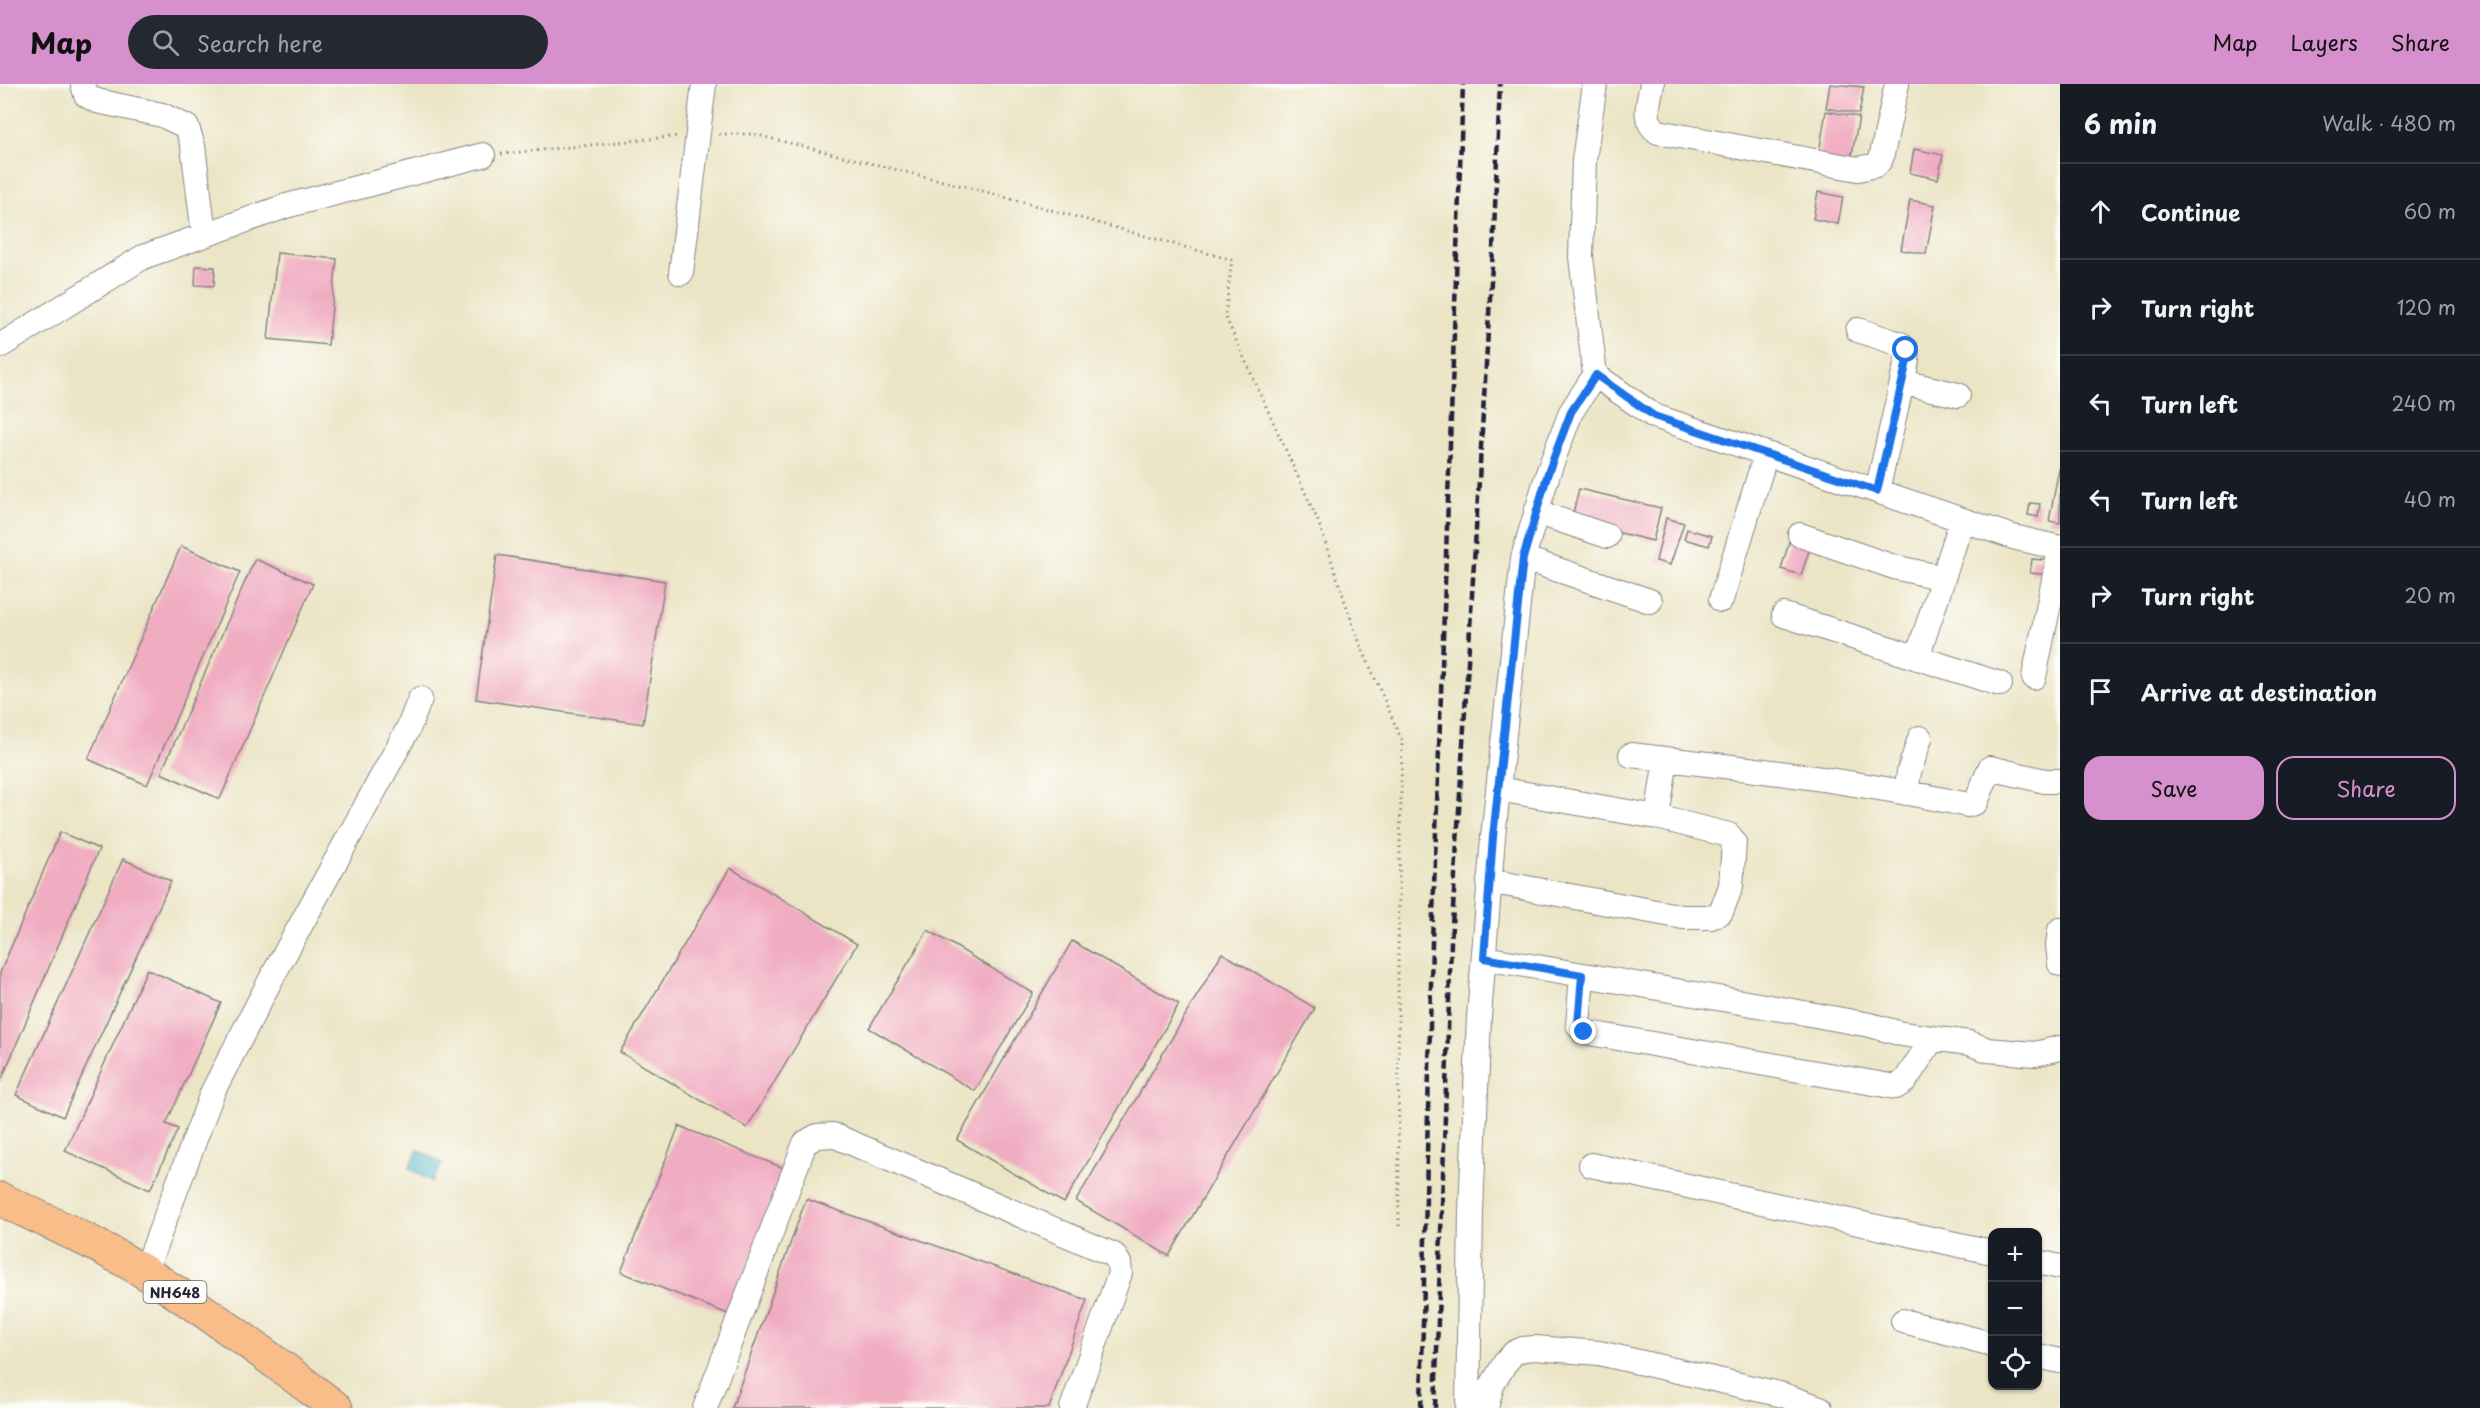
<!DOCTYPE html>
<meta charset="utf-8">
<style>
body{margin:0;font-family:"Playpen Sans",sans-serif;background:#242831;color:#f1f3f6}
.controls{position:absolute;right:18px;bottom:18px;display:grid;overflow:hidden;border-radius:12px;box-shadow:0 2px 4px #0004}
.controls button{width:54px;height:54px;display:grid;place-items:center;padding:0;border:0;border-bottom:2px solid #363941;background:#171b24;color:#f1f3f6;font:30px sans-serif}
.stop{position:absolute;width:18px;height:18px;margin:-14px;border:4px solid #1a73e8;border-radius:50%;background:#fff}
.stop.end{background:#1a73e8;border-color:#fff;box-shadow:0 2px 6px #0008}
.list{margin:0;padding:0;list-style:none}
h2{display:flex;justify-content:space-between;align-items:center;height:78px;margin:0;padding:0 24px;font-size:26px}
h2 small{font-size:20px;font-weight:400;color:#9ea1a6}
.list li{display:grid;grid-template-columns:39px 1fr auto;gap:18px;align-items:center;box-sizing:border-box;height:96px;padding:0 24px;border-top:2px solid #363941}
.list b{display:block;font-size:22px;white-space:nowrap}
.list em{font-size:20px;font-style:normal;color:#9ea1a6}
.actions{display:flex;gap:12px;padding:18px 24px}
.actions a{flex:1;padding:14px 0;border:2px solid #d690ce;border-radius:18px;text-align:center;font-size:21px;color:#d690ce}
.actions .main{background:#d690ce;color:#111}
.icon{flex:none;width:33px;height:33px;fill:none;stroke:currentColor;stroke-width:2;stroke-linecap:round;stroke-linejoin:round}
.map{position:relative;flex:none;width:2060px;height:1324px;overflow:hidden}
header{display:flex;align-items:center;gap:36px;box-sizing:border-box;height:84px;padding:0 30px;background:#d690ce;color:#111}
header strong{font-size:28px}
nav{display:flex;gap:33px;margin-inline-start:auto;font-size:21px}
.search{width:420px;height:54px;background:#242831;display:flex;align-items:center;gap:15px;box-sizing:border-box;padding:0 21px;border-radius:33px;color:#9ea1a6;font-size:22px}
main{display:flex}
aside{flex:1;background:#171b24}
.map>svg:first-child{display:block}
</style>
<header>
<strong>Map</strong>
<div class="search"><svg class="icon" aria-label="search" viewBox="0 0 24 24"><circle cx="10" cy="10" r="6"/><path d="M15 15l6 6"/></svg>Search here</div>
<nav><a>Map</a><a>Layers</a><a>Share</a></nav>
</header>
<main>
<div class="map">
<svg width="2060" height="1324" viewBox="0 0 2060 1324">
<rect width="100%" height="100%" fill="#fdfcf7"/>
<filter id="ink" filterUnits="userSpaceOnUse"><feTurbulence type="fractalNoise" baseFrequency=".0167" numOctaves="2"/><feDisplacementMap in="SourceGraphic" scale="12" xChannelSelector="R" yChannelSelector="G"/><feConvolveMatrix kernelMatrix="1 2 1 2 8 2 1 2 1" color-interpolation-filters="sRGB"/></filter>
<filter id="wash" filterUnits="userSpaceOnUse"><feTurbulence type="fractalNoise" baseFrequency=".008" numOctaves="4" result="noise"/><feDisplacementMap in="SourceGraphic" scale="24" xChannelSelector="R" yChannelSelector="G"/><feGaussianBlur stdDeviation="1.35" result="paint"/><feColorMatrix in="noise" values="0 0 0 0 0 0 0 0 0 0 0 0 0 0 0 0 0 1.4 0 .05"/><feComposite in="paint" operator="in"/></filter>
<g filter="url(#wash)">
<rect width="100%" height="100%" fill="#ebe5c6"/>
<path fill="#4ab6c6" stroke="#366c80" stroke-width="1.5" d="M418 1066 442 1079 432 1098 409 1084Z"/>
<g id="blocks">
<path fill="#f0acc1" d="M1830 0 1864 3 1859 30 1826 24Z
M1826 27 1859 33 1850 81 1818 75Z
M1914 65 1943 71 1938 95 1910 89Z
M1818 108 1843 113 1838 140 1813 135Z
M1910 116 1935 121 1926 170 1901 166Z
M277 169 337 175 328 261 268 255Z
M196 182 215 183 214 202 195 201Z
M2059 385H2060V439L2049 437Z
M1579 405 1661 424 1653 457 1571 437Z
M2030 419 2040 420 2038 433 2028 431Z
M1666 434 1684 439 1670 481 1656 477Z
M1687 445 1712 452 1709 462 1684 455Z
M1790 455 1811 461 1801 491 1781 485Z
M181 462 240 488 147 701 88 675Z
M497 471 665 497 643 640 476 615Z
M255 475 313 500 220 715 161 689Z
M2032 475 2053 477 2051 491 2030 489Z
M60 748 99 765 0 999V889Z
M123 775 171 797 63 1033 16 1011Z
M730 784 857 860 747 1044 620 968Z
M928 846 1033 909 975 1007 869 944Z
M1072 857 1179 920 1064 1119 957 1056Z
M1222 869 1315 924 1169 1172 1076 1117Z
M147 885 221 919 166 1040 178 1045 150 1106 65 1067Z
M679 1042 786 1085 728 1230 621 1188Z
M806 1115 1087 1216 1049 1324H732Z"/>
</g>
</g>
<g filter="url(#ink)">
<use href="#blocks" fill-opacity="0" stroke="#868480" stroke-width="1.5"/>
<g fill="none" stroke-linecap="round" stroke-linejoin="round">
<defs>
<path id="minor" d="M83 0 86 11 97 17 162 31 187 43 193 62 204 151
M1652 0C1649 19 1641 36 1658 48L1858 85 1876 81 1881 75 1897 0
M681 189 704 0
M1858 246 1900 260 1906 266 1907 277 1877 407
M0 262 143 173 286 122 483 71
M1595 291 1654 332 2013 453 2060 464
M1902 298 1958 311
M1536 428 1607 452
M1800 451 1894 483 1943 494
M1523 474 1650 517
M1721 516 1766 370
M1784 531 2000 600
M1917 574 1962 436
M2034 593 2060 466
M1631 671C1744 684 1857 697 1968 721L1976 718 1990 684 2045 697H2060
M1906 709 1909 688 1920 654
M1657 733 1666 675
M1489 797 1683 833H1711L1721 828 1731 802 1734 758 1729 751 1657 733 1498 705
M2060 846 2058 861 2060 880
M1484 874 1793 927 1870 941 1902 950 1969 959 1988 966 2035 970 2060 964
M1582 891 1578 941 1584 948 1896 1003 1905 997 1933 954
M1591 1081 1992 1168
M2038 1178 2060 1183
M145 1188 213 1007 270 897 408 645 420 615
M1903 1237 1992 1260
M2038 1272 2060 1277
M705 1324 805 1059 817 1052 833 1051 1114 1171 1119 1179 1120 1189 1072 1324
M1468 1324 1471 1127 1479 933 1493 753 1523 474 1548 389 1571 328 1595 291 1581 173 1584 76 1595 0
M1486 1324 1492 1301 1505 1279 1514 1269 1523 1265 1535 1264 1599 1269 1783 1311 1820 1324"/>
<path id="highway" d="M0 1115C49 1138 100 1161 146 1189 212 1231 275 1277 336 1324"/>
</defs>
<use href="#minor" stroke="#868480" stroke-width="26"/>
<use href="#highway" stroke="#868480" stroke-width="35"/>
<path stroke="#868480" stroke-width="3" stroke-dasharray="1.5 4.5" stroke-linecap="butt" d="M719 50H753L979 106 1232 176 1225 232 1318 437 1356 550 1402 657 1398 867 1399 1144
M501 70 679 52"/>
<use href="#minor" stroke="#fff" stroke-width="24"/>
<use href="#highway" stroke="#f9bd89" stroke-width="33"/>
<path stroke="#22223b" stroke-width="4.5" stroke-dasharray="9 4.5" stroke-linecap="butt" d="M1421 1324 1432 859 1463 0
M1435 1324 1451 858 1494 148 1500 0"/>
</g>
</g>
<g fill="none" stroke-linecap="round" stroke-linejoin="round" filter="url(#ink)">
<path stroke="#1a73e8" stroke-width="8" d="M1584 948 1578 941 1582 891 1484 874 1493 753 1523 474 1548 389 1571 328 1596 291 1654 332 1877 407 1907 277 1906 266"/>
</g>
<g text-anchor="middle" dominant-baseline="central" stroke-width="4.5" stroke-linejoin="round" paint-order="stroke">
<rect fill="#fdfcf7" stroke="#646373" stroke-width="1.5" x="143.5" y="1197" width="63" height="22" rx="4.5"/>
<g font-size="14" font-weight="bold" fill="#22223b">
<text x="175" y="1208">NH648</text>
</g>
</g>
</svg>
<div class="controls">
<button>+</button>
<button>−</button>
<button><svg class="icon" aria-label="locate" viewBox="0 0 24 24"><circle cx="12" cy="12" r="6"/><path d="M12 2v4M12 18v4M2 12h4M18 12h4"/></svg></button>
</div>
<div class="stop" style="left:1906px;top:266px"></div>
<div class="stop end" style="left:1584px;top:948px"></div>
</div>
<aside>
<h2>6 min<small>Walk · 480 m</small></h2>
<ul class="list">
<li><svg class="icon" aria-label="ahead" viewBox="0 0 24 24"><path d="M12 20V5M6 11l6-6 6 6"/></svg><div><b>Continue</b></div><em>60 m</em></li>
<li><svg class="icon" aria-label="right" viewBox="0 0 24 24"><path d="M7 20v-9h11M14 6l5 5-5 5"/></svg><div><b>Turn right</b></div><em>120 m</em></li>
<li><svg class="icon" aria-label="left" viewBox="0 0 24 24"><path d="M17 20v-9H6M10 6l-5 5 5 5"/></svg><div><b>Turn left</b></div><em>240 m</em></li>
<li><svg class="icon" aria-label="left" viewBox="0 0 24 24"><path d="M17 20v-9H6M10 6l-5 5 5 5"/></svg><div><b>Turn left</b></div><em>40 m</em></li>
<li><svg class="icon" aria-label="right" viewBox="0 0 24 24"><path d="M7 20v-9h11M14 6l5 5-5 5"/></svg><div><b>Turn right</b></div><em>20 m</em></li>
<li><svg class="icon" aria-label="arrive" viewBox="0 0 24 24"><path d="M6 21V4h12l-3 4 3 4H6"/></svg><div><b>Arrive at destination</b></div></li>
</ul>
<div class="actions"><a class="main">Save</a><a>Share</a></div>
</aside>
</main>
